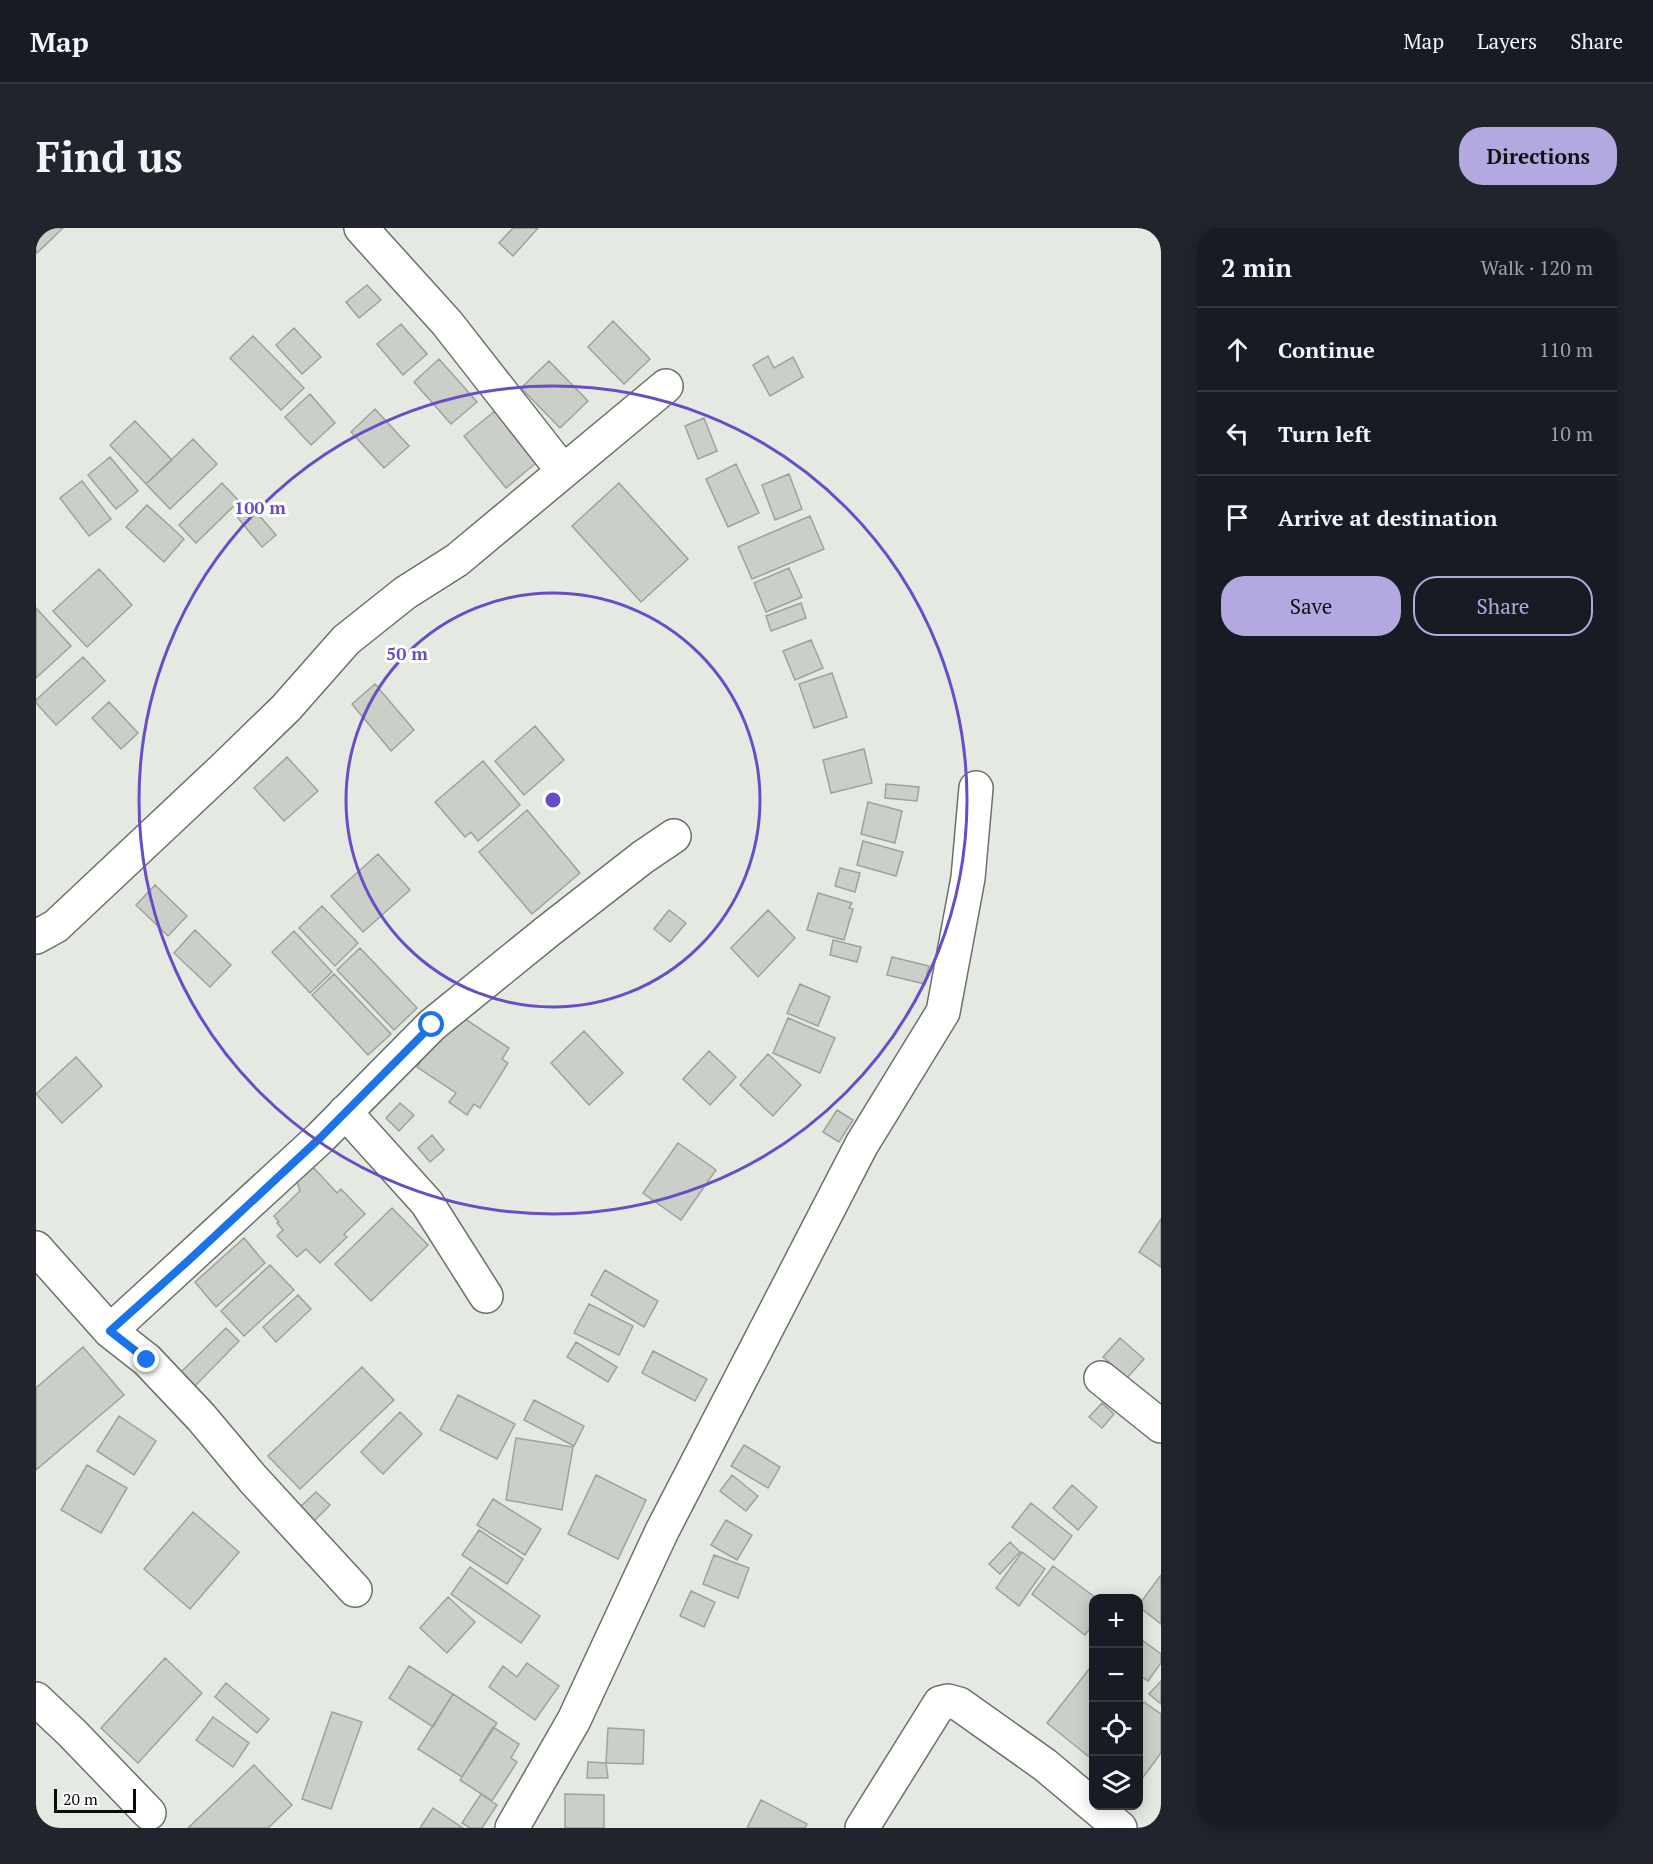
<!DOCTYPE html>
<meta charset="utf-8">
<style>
body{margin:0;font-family:"PT Serif",serif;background:#20242c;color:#f1f3f6}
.controls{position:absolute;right:18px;bottom:18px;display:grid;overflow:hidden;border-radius:12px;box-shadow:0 3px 15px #0003}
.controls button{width:54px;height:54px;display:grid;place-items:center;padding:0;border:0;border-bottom:2px solid #363941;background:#171b24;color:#f1f3f6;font:30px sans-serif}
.scale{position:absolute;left:18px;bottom:15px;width:82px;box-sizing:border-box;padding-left:6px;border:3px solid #0a0c0a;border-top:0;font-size:16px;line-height:21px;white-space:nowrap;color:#0a0c0a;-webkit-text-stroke:4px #fff;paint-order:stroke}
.stop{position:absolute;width:18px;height:18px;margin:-14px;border:4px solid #1a73e8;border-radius:50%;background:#fff}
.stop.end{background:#1a73e8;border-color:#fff;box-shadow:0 2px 6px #0008}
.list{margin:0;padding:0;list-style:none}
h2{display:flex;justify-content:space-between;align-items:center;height:78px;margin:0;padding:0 24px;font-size:26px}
h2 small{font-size:20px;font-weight:400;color:#9ea1a6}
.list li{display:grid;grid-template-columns:39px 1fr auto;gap:18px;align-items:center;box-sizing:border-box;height:84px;padding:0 24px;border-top:2px solid #363941}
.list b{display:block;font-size:22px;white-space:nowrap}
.list em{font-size:20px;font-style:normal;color:#9ea1a6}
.actions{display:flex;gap:12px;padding:18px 24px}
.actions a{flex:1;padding:14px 0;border:2px solid #b4a8e0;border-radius:24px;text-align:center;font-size:21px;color:#b4a8e0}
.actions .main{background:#b4a8e0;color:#111}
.icon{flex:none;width:33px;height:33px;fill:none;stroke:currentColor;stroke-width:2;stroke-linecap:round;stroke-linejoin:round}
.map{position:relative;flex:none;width:1125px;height:1600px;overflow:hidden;border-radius:24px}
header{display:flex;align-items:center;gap:36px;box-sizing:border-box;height:84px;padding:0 30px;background:#171b24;border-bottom:2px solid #363941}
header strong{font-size:28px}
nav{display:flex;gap:33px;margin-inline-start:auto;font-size:21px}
.intro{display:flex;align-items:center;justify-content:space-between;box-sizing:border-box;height:144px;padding:0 36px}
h1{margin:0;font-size:42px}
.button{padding:15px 27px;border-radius:24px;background:#b4a8e0;color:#111;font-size:21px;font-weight:700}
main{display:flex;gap:36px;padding:0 36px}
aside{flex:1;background:#171b24;border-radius:24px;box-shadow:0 3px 15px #0003}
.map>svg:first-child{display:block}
</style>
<header>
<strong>Map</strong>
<nav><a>Map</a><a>Layers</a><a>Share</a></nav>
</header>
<div class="intro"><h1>Find us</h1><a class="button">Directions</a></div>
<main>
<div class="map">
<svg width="1125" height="1600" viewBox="0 0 1125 1600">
<rect width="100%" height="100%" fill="#e4eae2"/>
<path fill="#cacfc8" stroke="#9da29c" stroke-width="1.5" d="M0 0H27L1 25 0 23Z
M477 0H502L477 28 463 15Z
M331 57 345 72 323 90 310 74Z
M577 93 614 131 588 156 552 119Z
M365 96 391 126 367 147 341 116Z
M258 100 285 129 266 146 240 117Z
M217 108 268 160 245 182 194 130Z
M732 128 738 140 757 129 767 149 734 168 717 137Z
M403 131 441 174 415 196 378 154Z
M513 133 552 173 524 200 485 160Z
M274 166 299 195 275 217 249 189Z
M339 181 373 218 348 240 315 204Z
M459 183 500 235 470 260 428 208Z
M668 190 681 223 662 231 649 198Z
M99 193 136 232 110 256 74 217Z
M157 211 181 236 134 281 110 256Z
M74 229 102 263 80 281 52 247Z
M700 236 723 285 692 299 670 251Z
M753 246 766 281 739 292 726 257Z
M46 253 75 291 53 308 24 270Z
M186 255 203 273 160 315 143 297Z
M583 255 652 331 605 374 536 298Z
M111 277 148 311 128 334 90 299Z
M216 279 240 307 226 319 202 290Z
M774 288 788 321 716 351 702 319Z
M753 340 766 369 730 384 718 355Z
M63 341 96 377 51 419 17 383Z
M765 375 770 390 735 403 730 388Z
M0 380 35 418 0 450Z
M775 412 787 440 759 452 747 423Z
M47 429 69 453 20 497 0 475V472Z
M796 445 811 489 778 500 763 456Z
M339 456 378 502 355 523 316 476Z
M73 474 102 505 85 521 56 490Z
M499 498 528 532 488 567 459 533Z
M828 521 836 555 795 565 787 532Z
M251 529 282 563 248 593 218 560Z
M447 533 484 577 442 613 435 604 429 609 399 574Z
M850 556 883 559 881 573 849 570Z
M832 574 866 583 859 615 825 606Z
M491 582 544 645 496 686 443 624Z
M827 613 867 624 860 648 821 637Z
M342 626 374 662 327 704 295 668Z
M804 640 824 645 819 664 799 658Z
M119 657 151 688 132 708 100 677Z
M782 665 816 675 813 680 817 681 808 712 771 702Z
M286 678 322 715 299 738 263 700Z
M633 682 650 695 634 714 618 701Z
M732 682 759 710 722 749 695 720Z
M159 702 195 737 174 759 138 725Z
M258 703 296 744 274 765 236 724Z
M797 712 825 719 821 734 794 727Z
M324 720 381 780 358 802 301 742Z
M856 729 893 738 889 756 851 747Z
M298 746 355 806 332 827 276 767Z
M764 756 794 769 782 798 751 785Z
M417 783 473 820 466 831 472 835 444 880 438 876 431 887 413 874 420 865 381 839Z
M752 790 799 810 784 845 737 825Z
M548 803 587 845 553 877 515 835Z
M673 823 700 849 674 877 647 851Z
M732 826 765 857 737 888 704 857Z
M40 829 66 858 26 895 0 866Z
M364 875 378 887 363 903 350 890Z
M801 882 817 892 803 914 787 904Z
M396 907 408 922 394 934 382 920Z
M642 915 680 942 645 992 607 965Z
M277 939 301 965 305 961 329 986 308 1006 311 1009 284 1035 270 1021 261 1029 241 1008 247 1002 241 995 243 994 238 988 264 963 261 954Z
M356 980 392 1017 335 1073 299 1036Z
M1125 991V1039L1103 1024Z
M208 1010 229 1035 180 1079 159 1054Z
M234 1037 258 1062 208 1108 185 1083Z
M569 1042 622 1073 608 1099 555 1067Z
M262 1067 275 1081 240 1114 227 1099Z
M553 1076 597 1098 583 1127 538 1105Z
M190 1100 203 1113 159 1158 145 1144Z
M1084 1110 1108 1131 1091 1150 1067 1129Z
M540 1114 581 1139 572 1154 531 1129Z
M47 1119 88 1167 0 1242V1160Z
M617 1123 671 1151 659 1173 606 1145Z
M326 1139 358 1172 264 1261 232 1228Z
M422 1167 479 1196 461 1231 404 1202Z
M498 1172 548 1198 538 1218 488 1192Z
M1066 1175 1078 1186 1066 1200 1053 1189Z
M364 1184 386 1206 347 1246 325 1224Z
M83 1188 120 1213 98 1247 61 1223Z
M480 1210 537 1219 526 1282 470 1272Z
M708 1217 744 1239 732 1260 695 1238Z
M51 1237 91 1260 65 1305 25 1282Z
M560 1247 610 1272 582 1331 532 1306Z
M696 1247 722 1268 710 1283 684 1263Z
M1036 1257 1061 1279 1042 1302 1017 1280Z
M280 1264 294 1277 278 1293 264 1279Z
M457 1271 505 1301 489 1327 441 1297Z
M995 1275 1036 1308 1018 1332 976 1299Z
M157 1284 203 1324 154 1381 108 1341Z
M690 1292 716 1307 701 1332 675 1317Z
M443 1302 487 1331 471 1356 426 1327Z
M974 1314 984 1324 964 1346 953 1336Z
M986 1324 1009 1341 983 1378 960 1360Z
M678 1327 713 1340 702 1370 667 1356Z
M1017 1338 1060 1370H1058V1395L1049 1407 996 1366Z
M434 1339 504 1388 485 1415 415 1366Z
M1125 1347V1396L1102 1378Z
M655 1363 679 1374 668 1399 644 1388Z
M412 1369 439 1394 411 1425 384 1400Z
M1102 1409 1125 1426V1435L1112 1453 1102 1446Z
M129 1430 166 1465 102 1535 65 1500Z
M491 1435 523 1458 499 1492 453 1459 467 1438 481 1449Z
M1058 1435V1520L1052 1528 1011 1495Z
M373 1438 417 1466 397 1499 353 1470Z
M1125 1453V1476L1113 1466Z
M190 1455 233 1491 221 1505 179 1469Z
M417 1466 461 1495 426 1549 382 1521Z
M1108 1474 1125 1486V1525L1102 1556V1481Z
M296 1484 326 1494 295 1581 266 1571Z
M177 1489 213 1515 197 1539 160 1512Z
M457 1499 483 1516 475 1530 481 1534 456 1573 424 1552Z
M572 1500 608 1502 607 1536 570 1535Z
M552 1534 570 1535 572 1550H551Z
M218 1537 256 1577 232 1600H152Z
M445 1566 461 1577 446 1600H434L426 1595Z
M529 1566 568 1567V1600H529Z
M725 1572 771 1596 769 1600H711Z
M397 1580 427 1600H384Z"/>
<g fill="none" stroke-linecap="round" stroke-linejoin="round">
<defs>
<path id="minor" d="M325 0 411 95 527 243
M0 709 20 698 185 543 250 480 310 412 369 365 421 332 630 158
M309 884 391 975 450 1068
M0 1020 74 1103 111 1132 165 1189 217 1251 319 1362
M74 1103 284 910 396 797 512 703 607 629 638 608
M1065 1150 1125 1198
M0 1471 36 1505 113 1585
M476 1600 538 1492 626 1303 826 916 907 784 932 650 940 560
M826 1600 904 1475 912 1473 923 1476 1009 1537 1084 1600"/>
</defs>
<use href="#minor" stroke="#6b706a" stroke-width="36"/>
<use href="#minor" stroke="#fff" stroke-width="33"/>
</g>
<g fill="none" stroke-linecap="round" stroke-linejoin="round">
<path stroke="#1a73e8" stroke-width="8" d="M111 1132 74 1103 152 1033 284 910 396 797"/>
</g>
<g fill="none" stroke="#694dc6" stroke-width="3">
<circle cx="517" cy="572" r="207"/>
<circle cx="517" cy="572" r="414"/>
</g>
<circle cx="517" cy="572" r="9" fill="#694dc6" stroke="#fff" stroke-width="3"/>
<g font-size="18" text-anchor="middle" font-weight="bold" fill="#694dc6" stroke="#fff" stroke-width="6" stroke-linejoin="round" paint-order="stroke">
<text x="224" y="286">100 m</text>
<text x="371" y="432">50 m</text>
</g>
</svg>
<div class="controls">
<button>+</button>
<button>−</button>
<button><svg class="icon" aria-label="locate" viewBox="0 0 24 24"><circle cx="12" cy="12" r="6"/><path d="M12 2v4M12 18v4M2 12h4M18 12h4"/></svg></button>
<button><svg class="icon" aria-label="layers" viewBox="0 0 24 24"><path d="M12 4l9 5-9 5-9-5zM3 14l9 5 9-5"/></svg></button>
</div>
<div class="scale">20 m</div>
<div class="stop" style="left:396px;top:797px"></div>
<div class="stop end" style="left:111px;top:1132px"></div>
</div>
<aside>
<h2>2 min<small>Walk · 120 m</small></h2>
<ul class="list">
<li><svg class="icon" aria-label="ahead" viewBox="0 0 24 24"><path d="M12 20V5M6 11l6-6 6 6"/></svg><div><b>Continue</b></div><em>110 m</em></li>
<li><svg class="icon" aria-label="left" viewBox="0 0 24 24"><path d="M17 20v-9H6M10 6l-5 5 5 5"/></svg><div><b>Turn left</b></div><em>10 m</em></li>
<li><svg class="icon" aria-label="arrive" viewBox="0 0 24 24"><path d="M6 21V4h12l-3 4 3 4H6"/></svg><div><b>Arrive at destination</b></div></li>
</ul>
<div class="actions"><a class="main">Save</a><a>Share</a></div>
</aside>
</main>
